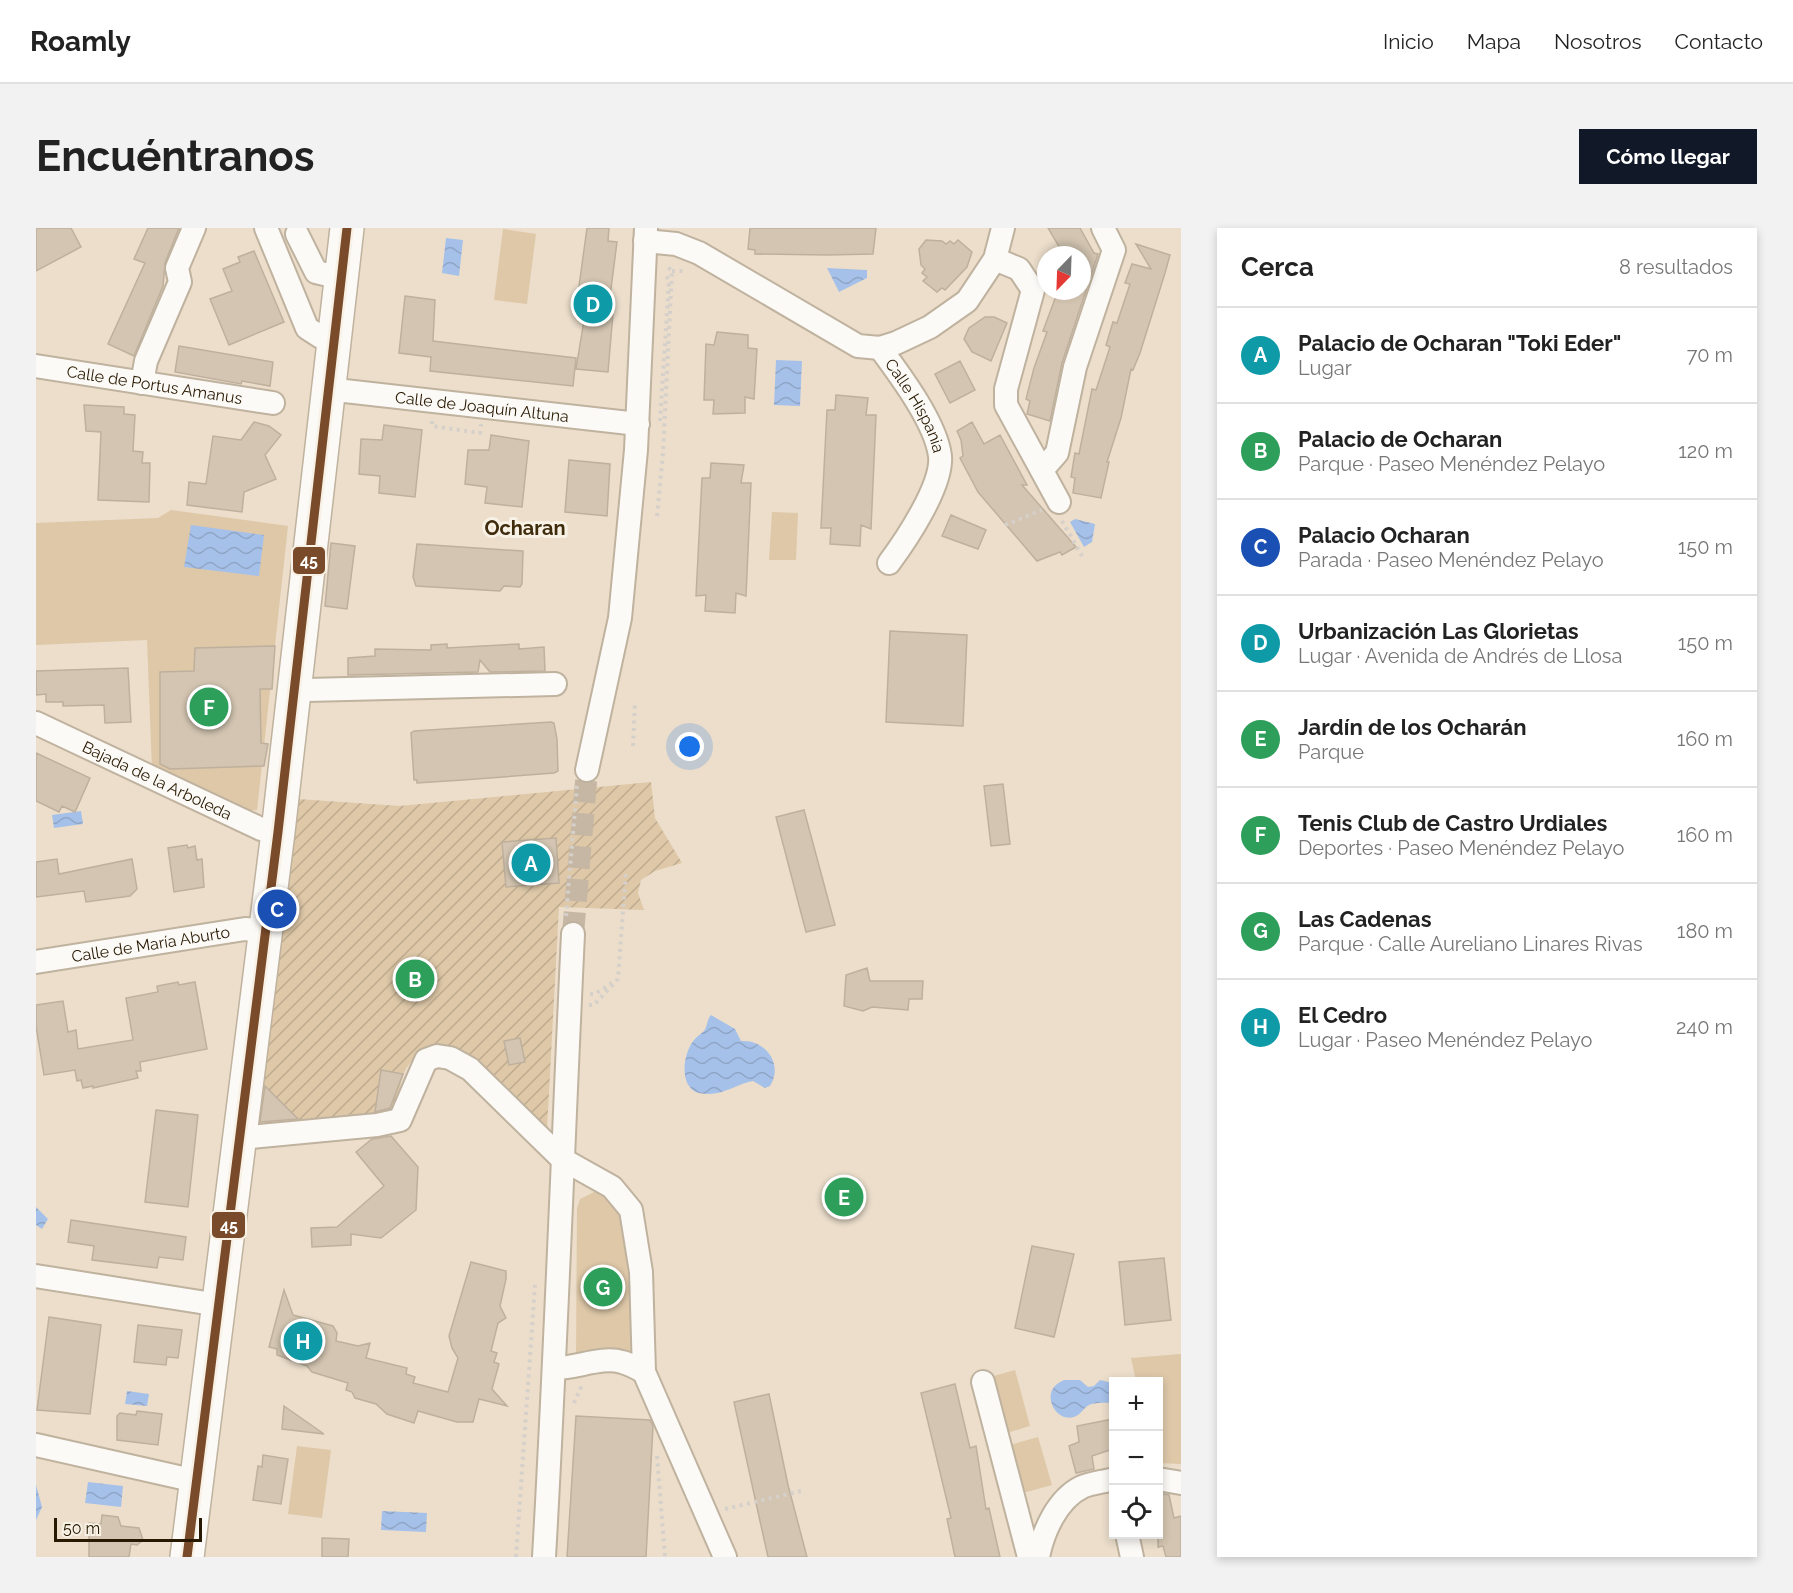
<!DOCTYPE html>
<html lang="es">
<meta charset="utf-8">
<style>
body{margin:0;font-family:Raleway,sans-serif;background:#f2f2f2;color:#222}
.controls{position:absolute;right:18px;bottom:18px;display:grid;overflow:hidden;border-radius:0px;box-shadow:0 3px 9px #0003}
.controls button{width:54px;height:54px;display:grid;place-items:center;padding:0;border:0;border-bottom:2px solid #e0e0e0;background:#fff;color:#222;font:30px sans-serif}
.compass{position:absolute;left:1001px;top:18px;width:54px;height:54px;border-radius:50%;background:#fff;box-shadow:0 3px 9px #0003;rotate:203deg}
.scale{position:absolute;left:18px;bottom:15px;width:148px;box-sizing:border-box;padding-left:6px;border:3px solid #281902;border-top:0;font-size:16px;line-height:21px;white-space:nowrap;color:#281902;-webkit-text-stroke:4px #f8f1e5;paint-order:stroke}
.you{position:absolute;left:654px;top:519px;width:21px;height:21px;margin:-15px;border:4px solid #fff;border-radius:50%;background:#1a73e8;box-shadow:0 0 0 9px #1a73e833}
.badge{display:grid;place-items:center;width:39px;height:39px;border-radius:50%;background:#111827;color:#fff;font-size:20px;font-weight:700}
.pin{position:absolute;translate:-50% -50%;border:3px solid #fff;box-shadow:0 2px 6px #0006}
.list{margin:0;padding:0;list-style:none}
h2{display:flex;justify-content:space-between;align-items:center;height:78px;margin:0;padding:0 24px;font-size:26px}
h2 small{font-size:20px;font-weight:400;color:#767676}
.list li{display:grid;grid-template-columns:39px 1fr auto;gap:18px;align-items:center;box-sizing:border-box;height:96px;padding:0 24px;border-top:2px solid #e0e0e0}
.list b{display:block;font-size:22px;white-space:nowrap}
.list p{margin:0;font-size:20px;white-space:nowrap;color:#767676}
.list em{font-size:20px;font-style:normal;color:#767676}
.icon{flex:none;width:33px;height:33px;fill:none;stroke:currentColor;stroke-width:2;stroke-linecap:round;stroke-linejoin:round}
.map{position:relative;flex:none;width:1145px;height:1329px;overflow:hidden;border-radius:0px}
header{display:flex;align-items:center;gap:36px;box-sizing:border-box;height:84px;padding:0 30px;background:#fff;border-bottom:2px solid #e0e0e0}
header strong{font-size:28px}
nav{display:flex;gap:33px;margin-inline-start:auto;font-size:21px}
.intro{display:flex;align-items:center;justify-content:space-between;box-sizing:border-box;height:144px;padding:0 36px}
h1{margin:0;font-size:42px}
.button{padding:15px 27px;border-radius:0px;background:#111827;color:#fff;font-size:21px;font-weight:700}
main{display:flex;gap:36px;padding:0 36px}
aside{flex:1;background:#fff;border-radius:0px;box-shadow:0 3px 9px #0003}
.map>svg:first-child{display:block}
</style>
<header>
<strong>Roamly</strong>
<nav><a>Inicio</a><a>Mapa</a><a>Nosotros</a><a>Contacto</a></nav>
</header>
<div class="intro"><h1>Encuéntranos</h1><a class="button">Cómo llegar</a></div>
<main>
<div class="map">
<svg width="1145" height="1329" viewBox="0 0 1145 1329">
<defs>
<pattern id="garden-furrows" width="10" height="10" patternUnits="userSpaceOnUse" patternTransform="scale(1.5)"><rect width="10" height="10" fill="#dec8a8"/><path d="M-1 1l2-2M0 10L10 0M9 11l2-2" fill="none" stroke="#beab8f"/></pattern>
<pattern id="water-waves" width="16" height="10" patternUnits="userSpaceOnUse" patternTransform="scale(1.5)"><rect width="16" height="10" fill="#a6c1e9"/><path d="M0 5q4-4 8 0t8 0" fill="none" stroke="#8fa5c6"/></pattern>
</defs>
<rect width="100%" height="100%" fill="#ecdecb"/>
<path fill="#dec8a8" d="M467 1 500 6 491 76 458 72Z
M135 282 252 298 221 582 203 583 116 541 111 412 0 417V295L122 290Z
M736 284 762 285 760 332H733Z
M560 963 578 973 589 996 597 1126 540 1129 541 981 544 971Z
M1145 1126V1236L1123 1235 1122 1154 1100 1153 1095 1130Z
M979 1142 994 1198 967 1206 951 1150Z
M1002 1209 1016 1257 987 1265 974 1217Z
M261 1218 295 1222 286 1290 252 1286Z"/>
<path fill="url(#garden-furrows)" d="M615 554 619 590 646 635 619 643 605 652 602 665 608 682 523 679 511 901C483 874 431 803 388 824 379 828 370 838 367 848 363 859 363 873 361 885L226 903 221 895 262 571 364 578Z"/>
<path fill="url(#water-waves)" d="M410 10 427 12 423 48 406 45Z
M791 40 831 42V50L803 64Z
M740 132 766 133 764 178 738 177Z
M1039 291 1059 296 1056 314 1048 319 1034 294Z
M155 297 228 307 223 348 148 339Z
M45 583 47 596 18 600 16 587Z
M675 787 699 801 705 813C729 811 748 836 734 858L729 860 717 853C700 856 684 870 663 865 642 859 647 825 658 812 660 809 665 806 668 803 672 797 671 791 675 787Z
M0 979 12 991 6 1001 0 997Z
M1028 1152H1044L1052 1159 1058 1158 1064 1152 1077 1155V1175C1070 1175 1061 1174 1053 1177 1049 1179 1046 1184 1042 1187 1027 1196 1012 1180 1015 1165 1017 1158 1022 1155 1028 1152Z
M91 1163 113 1166 111 1178 89 1176Z
M52 1254 87 1258 85 1279 49 1275Z
M0 1257 6 1279 0 1292Z
M346 1283 391 1285 390 1304 345 1302Z"/>
<path fill="#d3c5b1" stroke="#beb09d" stroke-width="1.5" d="M0 0H35L45 19 0 43Z
M112 0H143L129 35 127 58 98 128 72 116 109 35 98 31Z
M551 0H573L572 13 581 14 572 84 577 85 572 144 540 141 550 80H540Z
M714 0H840L837 26 791 27 719 26V22L712 21Z
M1012 0H1044L1058 25 1062 26 1026 135 1014 193 991 186 994 173 990 171 998 140 1011 104 1007 103 1020 68H1023L1025 63H1046V27H1028Z
M890 12 906 13 910 16 914 13 918 16 922 12 936 24 931 39 909 62 906 60 901 64 887 53 891 49 886 45 889 41 885 37 883 21Z
M1100 16 1134 27 1129 45 1104 125 1097 142 1095 141 1085 190 1071 234H1073L1065 270 1037 265 1039 250 1035 249 1039 225 1043 226 1056 161 1060 162 1074 119 1070 117 1077 94 1081 95 1094 56 1089 55 1096 36 1115 41Z
M218 23 248 94 193 117 174 71 196 63 187 41 204 34 202 29Z
M369 68 399 72 397 113 540 130 537 158 394 143 395 129 363 125Z
M949 89H958L971 95 955 133 936 124 928 111 933 100Z
M681 104 712 107V120L721 121 718 171 709 169V185L677 186 678 172H668L670 116 678 117Z
M143 118 237 134 234 158 206 153 205 156 139 144Z
M924 133 939 162 914 175 899 146Z
M800 167 832 170 830 187H840L835 301 825 297 824 318 794 316 795 300H785L791 182H799Z
M48 177 88 179V186L99 187 97 223 107 224 106 235H114L113 274 62 272 65 204 50 203Z
M218 194 233 198 245 207 229 227 240 251 208 264 206 284 151 277 153 254 170 256 177 208 205 212Z
M936 194 948 216 964 207 991 257H986L1040 319 1026 327 1024 324 1001 333 942 264 924 230 927 228 925 212 921 203Z
M348 197 386 202 379 269 343 265 344 248 323 246 325 211 346 212Z
M455 207 493 213 486 279 449 275 451 259 429 256 432 222H453Z
M533 232 574 236 571 288 529 284Z
M675 235 708 237 705 255H715L710 368 700 365 699 385 669 383 670 367 660 368 666 250H674Z
M915 287 950 302 942 321 906 308Z
M295 315 319 318 311 381 289 378Z
M381 316 487 323 486 356 484 359 468 358 464 363 380 358 377 349Z
M854 403 931 407 927 498 850 494Z
M411 416V420L483 416V421L508 419 509 443 454 444 444 432 442 444 312 447V430L339 428V421L395 422V417Z
M239 418 236 461H224L225 515 232 516 228 538 134 541 124 536V444L158 443 159 420Z
M92 440 95 494 69 495 68 477 27 478V474H10V466L0 467V443Z
M515 494 518 495 521 511 522 543 518 545 427 552 381 555V552H378L375 505 378 503Z
M0 525 54 550 39 584 26 578 23 584 0 573Z
M967 556 974 616 955 618 948 558Z
M768 582 799 697 770 704 740 589Z
M520 610 523 655 470 659 466 614Z
M151 617 152 620 159 618 161 632 166 631 168 659 138 664 132 620Z
M21 631 23 646 96 631 101 661 94 668 50 674 48 663 0 669V634Z
M831 740 834 753H887L886 771H873L872 782 836 779 827 783 808 778 810 747Z
M142 754 143 757 159 754 171 821 104 834 105 843H100L102 850 57 860V858L47 860 45 852 41 853 39 842 8 847 0 798V777L27 773 32 804 40 802 42 821 97 812 90 770 122 764 121 758Z
M484 810 489 834 473 837 468 813Z
M345 842 367 846 354 880 339 884Z
M229 858 262 891 224 894Z
M120 882 162 887 152 979 109 974Z
M355 908 382 939 380 982 345 1010 315 1006V1017L276 1019 275 1000 301 999 348 958 320 924 336 911Z
M35 992 150 1009 147 1032 123 1029 121 1040 56 1032 58 1018 32 1014Z
M996 1018 1038 1026 1018 1109 979 1100Z
M1128 1030 1135 1092 1089 1097 1083 1034Z
M435 1034 470 1043V1051L464 1078 470 1090 462 1095 455 1123 461 1125 458 1134 463 1136 456 1161 471 1178 443 1171 437 1194H421L382 1183 378 1195 351 1186 340 1176 319 1170 316 1164 310 1162 312 1155 276 1144 271 1138 241 1127V1121L233 1119 248 1062 257 1087 297 1098 301 1105 300 1113 322 1118 334 1115 330 1130 371 1140 370 1146 379 1149 377 1155 412 1164 422 1130 416 1120 413 1108Z
M13 1089 65 1097 54 1186 1 1182Z
M102 1097 146 1102 142 1130 131 1129 130 1137 98 1134Z
M919 1156 934 1220 940 1218 950 1281 953 1280 964 1329H919L911 1291 915 1290 885 1165Z
M733 1166 752 1257 771 1329H732L722 1284 698 1174Z
M248 1178 288 1206 246 1201Z
M101 1183 126 1186 122 1217 81 1212V1188L84 1185 100 1187Z
M540 1188 614 1192 617 1198 610 1329H531Z
M1077 1191V1221L1056 1228 1058 1241 1040 1245 1033 1218 1043 1214 1041 1198Z
M227 1227 252 1231 245 1276 217 1272 222 1238 226 1239Z
M1122 1265 1133 1267 1138 1290 1145 1288V1329H1130L1127 1318 1122 1319Z
M66 1287 82 1289 85 1298 103 1300 107 1312 101 1317 95 1316 93 1329H53V1295L65 1296Z
M286 1310 313 1311 312 1329H286Z"/>
<g fill="none" stroke-linecap="round" stroke-linejoin="round">
<path stroke="#c5b7a3" stroke-width="22" stroke-dasharray="22 11" stroke-linecap="butt" d="M537 706 551 542"/>
<defs>
<g id="minor">
<path d="M230 0 271 100 285 109 297 111"/>
<path d="M261 6 280 44 305 50"/>
<path d="M609 13 640 16 663 25 822 118 844 120 860 115 894 99 931 73 959 31 967 0"/>
<path d="M959 31 983 41 997 62 970 161V177L1023 274"/>
<path id="s1" d="M844 120C864 147 900 195 904 228 907 257 870 312 853 335"/>
<path id="s2" d="M0 138 237 175"/>
<path d="M106 155 110 133 144 54 141 40 158 0"/>
<path id="s3" d="M291 161 602 196"/>
<path d="M1006 242 1021 225 1039 139 1078 22 1067 0"/>
<path d="M257 460 271 462 519 456"/>
<path id="s4" d="M0 495 225 601 242 604"/>
<path d="M551 542 584 390 600 222 610 0"/>
<path id="s5" d="M0 734 209 701 228 703"/>
<path d="M203 910 341 897 364 892 390 832 401 828 414 830 434 841 526 931 576 959 595 982 605 1044 608 1144 689 1329"/>
<path d="M0 1048 183 1077"/>
<path d="M520 1140C541 1140 566 1128 586 1134 594 1136 601 1140 608 1144"/>
<path d="M947 1154 993 1329"/>
<path d="M0 1217 160 1253"/>
<path d="M1122 1251 1145 1255"/>
<path d="M1091 1306 1096 1329"/>
<path d="M508 1329C520 1121 527 914 537 706"/>
<path d="M1002 1329C1007 1304 1021 1271 1046 1259 1055 1255 1067 1254 1078 1251"/>
</g>
<path id="highway" d="M151 1329 242 604 311 0"/>
</defs>
<use href="#minor" stroke="#bfb29e" stroke-width="26"/>
<use href="#highway" stroke="#bfb29e" stroke-width="36"/>
<path stroke="#d5d0ca" stroke-width="4" stroke-dasharray="3 4.5" stroke-linecap="butt" d="M636 43H650
M396 193V198L444 205 445 196
M624 193 633 53 629 45
M621 288 627 225 636 43 630 37
M1026 293 1046 328
M969 297 1006 282
M597 518 599 473
M530 688 541 558
M554 766H559L576 755
M553 777H558L582 751 590 642
M538 1175 546 1157
M621 1228 629 1329
M689 1281 765 1263
M480 1329 499 1057"/>
<use href="#minor" stroke="#fcfaf7" stroke-width="22"/>
<use href="#highway" stroke="#fcfaf7" stroke-width="33"/>
<defs>
<path id="bus-1" d="M151 1329 242 604 311 0"/>
</defs>
<use href="#bus-1" stroke="#f8f1e5" stroke-width="14"/>
<use href="#bus-1" stroke="#7a4b2a" stroke-width="9"/>
</g>
<g text-anchor="middle" dominant-baseline="central" stroke-width="6" stroke-linejoin="round" paint-order="stroke">
<g font-size="16" fill="#281902" stroke="#f8f1e5">
<text stroke="none"><textPath href="#s2" startOffset="120">Calle de Portus Amanus</textPath></text>
<text stroke="none"><textPath href="#s3" startOffset="156">Calle de Joaquín Altuna</textPath></text>
<text stroke="none"><textPath href="#s1" startOffset="68">Calle Hispania</textPath></text>
<text stroke="none"><textPath href="#s4" startOffset="134">Bajada de la Arboleda</textPath></text>
<text stroke="none"><textPath href="#s5" startOffset="116">Calle de María Aburto</textPath></text>
</g>
<g font-size="20" font-weight="bold" fill="#3f2c0d" stroke="#f8f1e5">
<text x="489" y="300">Ocharan</text>
</g>
</g>
<g stroke="#f8f1e5" stroke-width="2">
<rect x="256" y="318" width="34" height="29" rx="6" fill="#7a4b2a"/>
<rect x="175" y="983" width="35" height="28" rx="6" fill="#7a4b2a"/>
</g>
<g font-size="16" text-anchor="middle" font-weight="bold" fill="#fff">
<text x="273" y="338">45</text>
<text x="193" y="1003">45</text>
</g>
</svg>
<div class="controls">
<button>+</button>
<button>−</button>
<button><svg class="icon" aria-label="locate" viewBox="0 0 24 24"><circle cx="12" cy="12" r="6"/><path d="M12 2v4M12 18v4M2 12h4M18 12h4"/></svg></button>
</div>
<svg class="compass" viewBox="-18 -18 36 36"><path d="M0-13l5 13h-10z" fill="#e53935"/><path d="M0 13l5-13h-10z" fill="#767676"/></svg>
<div class="scale">50 m</div>
<div class="you"></div>
<div class="pin badge" style="left:495px;top:635px;background:#0f9aa8">A</div>
<div class="pin badge" style="left:379px;top:751px;background:#2e9e5b">B</div>
<div class="pin badge" style="left:241px;top:681px;background:#1a4fb4">C</div>
<div class="pin badge" style="left:557px;top:76px;background:#0f9aa8">D</div>
<div class="pin badge" style="left:808px;top:969px;background:#2e9e5b">E</div>
<div class="pin badge" style="left:173px;top:479px;background:#2e9e5b">F</div>
<div class="pin badge" style="left:567px;top:1059px;background:#2e9e5b">G</div>
<div class="pin badge" style="left:267px;top:1113px;background:#0f9aa8">H</div>
</div>
<aside>
<h2>Cerca<small>8 resultados</small></h2>
<ul class="list">
<li><span class="badge" style="background:#0f9aa8">A</span><div><b>Palacio de Ocharan &quot;Toki Eder&quot;</b><p>Lugar</p></div><em>70 m</em></li>
<li><span class="badge" style="background:#2e9e5b">B</span><div><b>Palacio de Ocharan</b><p>Parque · Paseo Menéndez Pelayo</p></div><em>120 m</em></li>
<li><span class="badge" style="background:#1a4fb4">C</span><div><b>Palacio Ocharan</b><p>Parada · Paseo Menéndez Pelayo</p></div><em>150 m</em></li>
<li><span class="badge" style="background:#0f9aa8">D</span><div><b>Urbanización Las Glorietas</b><p>Lugar · Avenida de Andrés de Llosa</p></div><em>150 m</em></li>
<li><span class="badge" style="background:#2e9e5b">E</span><div><b>Jardín de los Ocharán</b><p>Parque</p></div><em>160 m</em></li>
<li><span class="badge" style="background:#2e9e5b">F</span><div><b>Tenis Club de Castro Urdiales</b><p>Deportes · Paseo Menéndez Pelayo</p></div><em>160 m</em></li>
<li><span class="badge" style="background:#2e9e5b">G</span><div><b>Las Cadenas</b><p>Parque · Calle Aureliano Linares Rivas</p></div><em>180 m</em></li>
<li><span class="badge" style="background:#0f9aa8">H</span><div><b>El Cedro</b><p>Lugar · Paseo Menéndez Pelayo</p></div><em>240 m</em></li>
</ul>
</aside>
</main>
